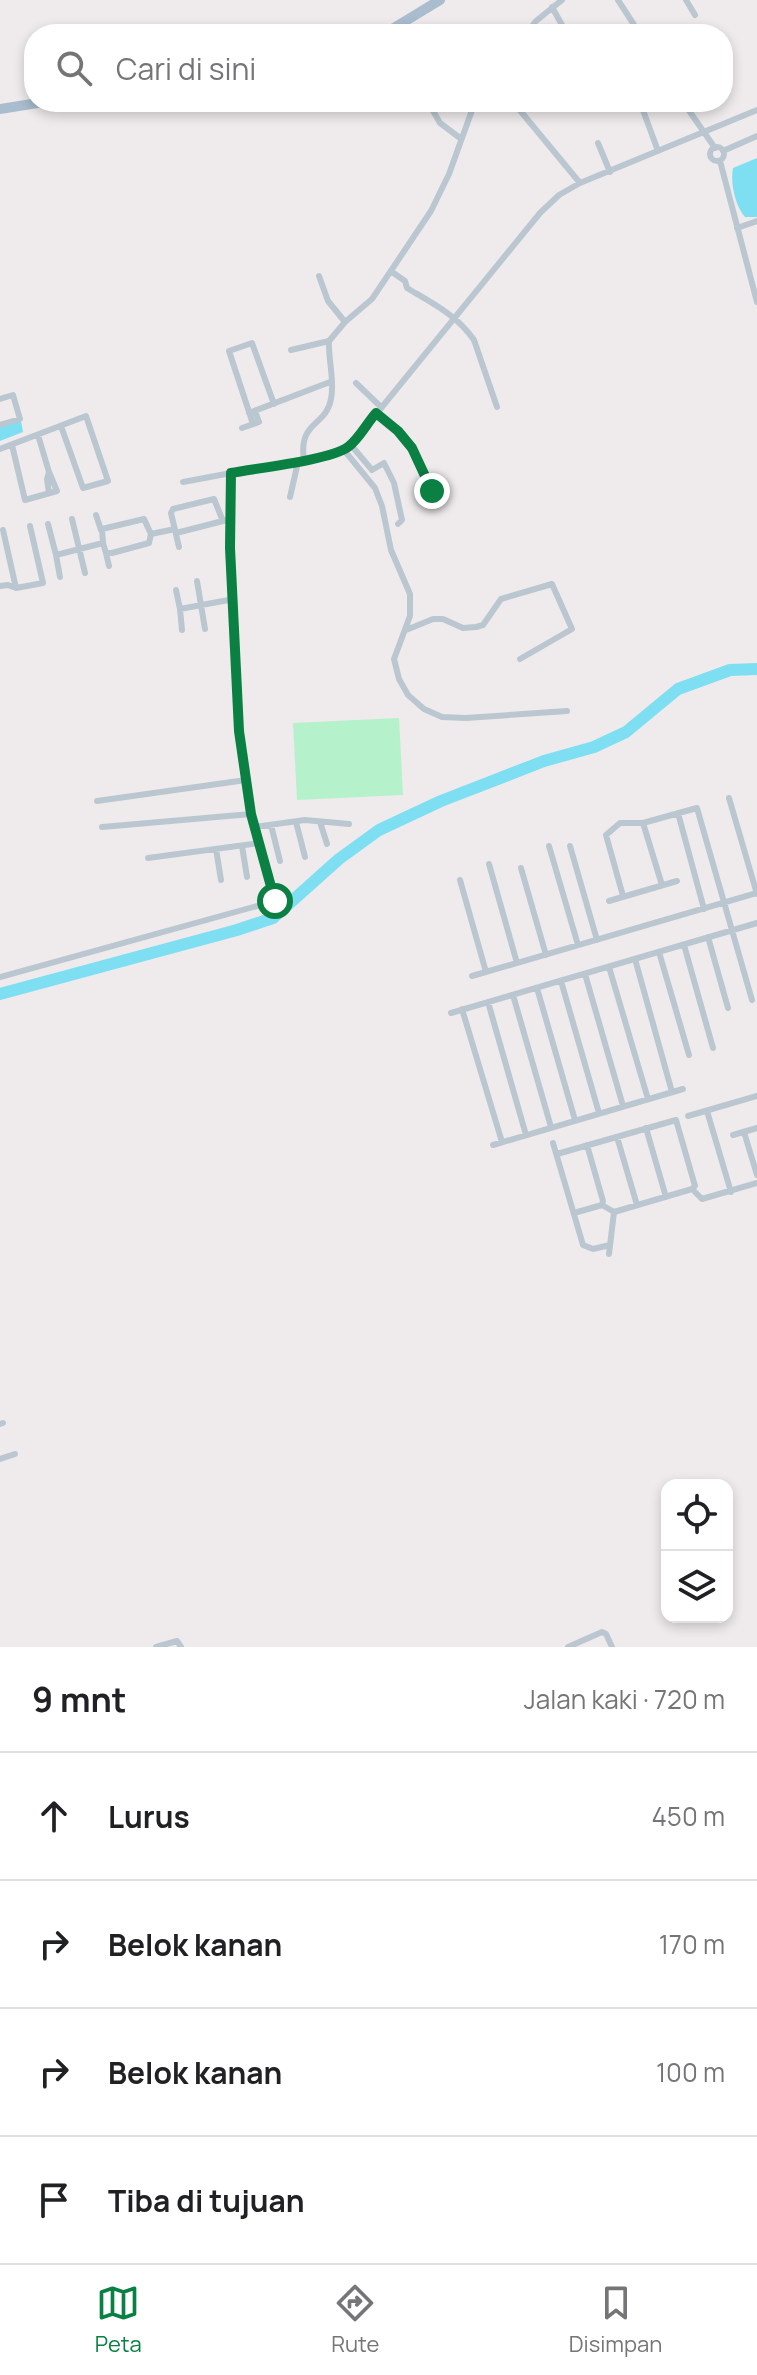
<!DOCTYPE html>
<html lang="id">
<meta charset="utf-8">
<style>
body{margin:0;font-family:Manrope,sans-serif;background:#f2f2f2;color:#202124}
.controls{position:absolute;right:24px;bottom:24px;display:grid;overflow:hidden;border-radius:16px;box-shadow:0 4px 12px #0003}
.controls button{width:72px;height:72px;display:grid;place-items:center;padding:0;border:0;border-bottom:2px solid #e0e0e0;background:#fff;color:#202124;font:40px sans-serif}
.stop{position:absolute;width:24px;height:24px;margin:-18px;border:6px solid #0b8043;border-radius:50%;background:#fff}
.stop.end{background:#0b8043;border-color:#fff;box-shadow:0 2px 8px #0008}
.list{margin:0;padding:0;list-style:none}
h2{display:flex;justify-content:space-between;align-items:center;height:104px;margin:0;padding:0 32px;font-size:34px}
h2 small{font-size:26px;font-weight:400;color:#757577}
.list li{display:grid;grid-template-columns:52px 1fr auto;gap:24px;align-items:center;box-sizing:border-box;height:128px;padding:0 32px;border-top:2px solid #e0e0e0}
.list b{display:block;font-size:30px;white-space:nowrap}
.list em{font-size:26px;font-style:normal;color:#757577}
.icon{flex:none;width:44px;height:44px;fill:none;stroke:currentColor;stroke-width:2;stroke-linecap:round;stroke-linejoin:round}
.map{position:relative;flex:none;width:757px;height:1647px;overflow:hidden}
.search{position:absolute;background:#fff;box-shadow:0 4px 12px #0003;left:24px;right:24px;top:24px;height:88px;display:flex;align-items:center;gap:20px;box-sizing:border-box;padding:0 28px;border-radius:32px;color:#757577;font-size:30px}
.sheet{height:616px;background:#fff}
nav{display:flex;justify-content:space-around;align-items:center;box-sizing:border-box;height:112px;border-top:2px solid #e0e0e0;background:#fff;font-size:22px;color:#757577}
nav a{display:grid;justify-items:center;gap:4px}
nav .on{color:#0b8043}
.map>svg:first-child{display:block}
</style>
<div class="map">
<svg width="757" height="1647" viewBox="0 0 757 1647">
<rect width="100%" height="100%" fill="#efebec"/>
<path fill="#b5f1ca" d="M399 718 403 795 297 800 293 723Z"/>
<path fill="#7edff2" d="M757 158V217H745C735 205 730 183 733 168Z
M21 421 23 432 0 441V427Z"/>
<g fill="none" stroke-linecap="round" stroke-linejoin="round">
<path stroke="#7edff2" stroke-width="12" d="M0 994 237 930 273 918 339 859 379 830 441 801 544 761 594 747 626 732 678 689 730 670 757 669"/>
<path stroke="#bbc7d0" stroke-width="6" d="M618 0 640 34
M686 0 695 15
M552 7 567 34
M526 34 536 21 562 0
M428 102 440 123 460 138
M513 102 580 183
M640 102 658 151
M683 102 715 148
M598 143 610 172
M710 154a7 7 0 1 1 14 0a7 7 0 1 1-14 0Z
M723 151 757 136
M720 161 757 302
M737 228 757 221
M392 272 405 281 407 288C432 303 457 315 474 340L497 407
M319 276 328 301 345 322
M291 350 329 341
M356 383 380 406
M0 399 13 395 20 419 0 425
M249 413 330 382
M376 413C411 441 412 449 429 489L432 491 445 487
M253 424 229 351 252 343 274 404
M242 428 259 422 255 411
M38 435 49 472 47 479 49 493
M12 445 25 500 57 491 49 472
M351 445 372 470 384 463 394 483 402 520 398 524
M0 449 86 416 108 481 83 488 61 426
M344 450 375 488 382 506 391 550 410 594V616L394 659 399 679 408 695 424 709 442 717 466 718 567 711
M304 461 344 450 351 445 540 213 559 195 580 183 757 110
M183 482 231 473
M290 497 298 462
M96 515 101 530
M72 519 85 573
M48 524 56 555
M3 530 16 588
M176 533 227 520
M103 543 102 529 144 519 151 534
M179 547 171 513 173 509 214 499 223 521
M106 553 109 566
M60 577 56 555 103 543 106 553H112L149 543 151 534 175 529
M197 581 205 629
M0 586 8 585 16 588 43 583 30 526
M176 590 180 609
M182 630 180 609 234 599
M406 630 433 619H443L463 628 476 627 483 625 501 599 552 584 572 629 520 659
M729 798 757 894
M97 801 246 780
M678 813 704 909
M296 822 305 857
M320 822 327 844
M643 823 662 885
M271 825 280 861
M102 827 251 814
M254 827 305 820 349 824
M242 846 247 877
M549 846 578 945
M570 846 597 940
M216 849 221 880
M148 858 259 843
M489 864 517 963
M521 868 546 955
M460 880 486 972
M623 896 606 835 620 823H643L697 808 752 1000
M609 901 677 881
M708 937 728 1008
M684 945 713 1048
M659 952 689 1055
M635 959 672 1092
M609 967 648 1099
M585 974 623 1106
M472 976 757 893
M0 977 275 901 251 814 239 731 230 548 231 473 304 461C298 420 326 427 331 399 335 381 328 360 329 341L345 322 372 299 431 211 449 174 475 102
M561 981 599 1113
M537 988 575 1120
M513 995 551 1127
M488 1002 526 1135
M462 1009 502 1142
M451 1013 757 923
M707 1111 731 1192
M688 1116 757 1096
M646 1128 666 1197
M744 1132 757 1175
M733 1135 757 1128
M617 1137 637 1205
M553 1143 583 1245 593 1249 610 1245
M493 1145 683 1089
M587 1145 603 1201 602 1205
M557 1154 676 1120 695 1186 692 1189 702 1199 757 1183
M574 1213 602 1205 614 1212 692 1189
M609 1254 614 1212
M0 1424 3 1423
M0 1459 15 1454
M156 1647 177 1641 181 1647
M568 1647 602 1632 606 1634 612 1647"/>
<path stroke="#a9bdce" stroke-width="10" d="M384 34 440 0
M0 109 44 102"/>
</g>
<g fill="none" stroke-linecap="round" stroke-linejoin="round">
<path stroke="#0b8043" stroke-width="10" d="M275 901 251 814 239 731 230 548 231 473C257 468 330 460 348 447 359 439 367 423 376 413L398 431 412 448 432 491"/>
</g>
</svg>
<div class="controls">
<button><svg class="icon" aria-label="locate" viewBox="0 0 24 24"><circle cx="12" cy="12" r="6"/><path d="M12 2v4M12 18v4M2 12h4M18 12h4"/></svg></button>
<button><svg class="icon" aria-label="layers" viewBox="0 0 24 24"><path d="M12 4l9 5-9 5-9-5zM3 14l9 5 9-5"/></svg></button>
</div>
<div class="stop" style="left:275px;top:901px"></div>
<div class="stop end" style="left:432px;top:491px"></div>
<div class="search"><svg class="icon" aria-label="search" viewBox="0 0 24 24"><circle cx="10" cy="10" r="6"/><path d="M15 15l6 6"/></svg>Cari di sini</div>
</div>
<section class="sheet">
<h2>9 mnt<small>Jalan kaki · 720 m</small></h2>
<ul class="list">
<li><svg class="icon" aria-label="ahead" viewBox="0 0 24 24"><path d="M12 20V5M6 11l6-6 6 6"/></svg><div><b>Lurus</b></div><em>450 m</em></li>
<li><svg class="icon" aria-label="right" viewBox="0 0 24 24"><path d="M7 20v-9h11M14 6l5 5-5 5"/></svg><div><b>Belok kanan</b></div><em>170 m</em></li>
<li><svg class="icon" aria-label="right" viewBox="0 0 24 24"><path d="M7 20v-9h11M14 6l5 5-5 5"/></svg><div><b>Belok kanan</b></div><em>100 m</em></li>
<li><svg class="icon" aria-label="arrive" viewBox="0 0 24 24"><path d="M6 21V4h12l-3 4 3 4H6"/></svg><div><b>Tiba di tujuan</b></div></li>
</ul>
</section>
<nav>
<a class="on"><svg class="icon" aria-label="map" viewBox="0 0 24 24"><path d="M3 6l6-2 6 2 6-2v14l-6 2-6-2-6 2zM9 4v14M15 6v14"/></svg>Peta</a>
<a><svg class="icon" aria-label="directions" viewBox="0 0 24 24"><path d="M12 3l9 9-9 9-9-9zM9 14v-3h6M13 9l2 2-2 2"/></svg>Rute</a>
<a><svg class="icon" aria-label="saved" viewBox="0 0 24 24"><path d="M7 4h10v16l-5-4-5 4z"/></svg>Disimpan</a>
</nav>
